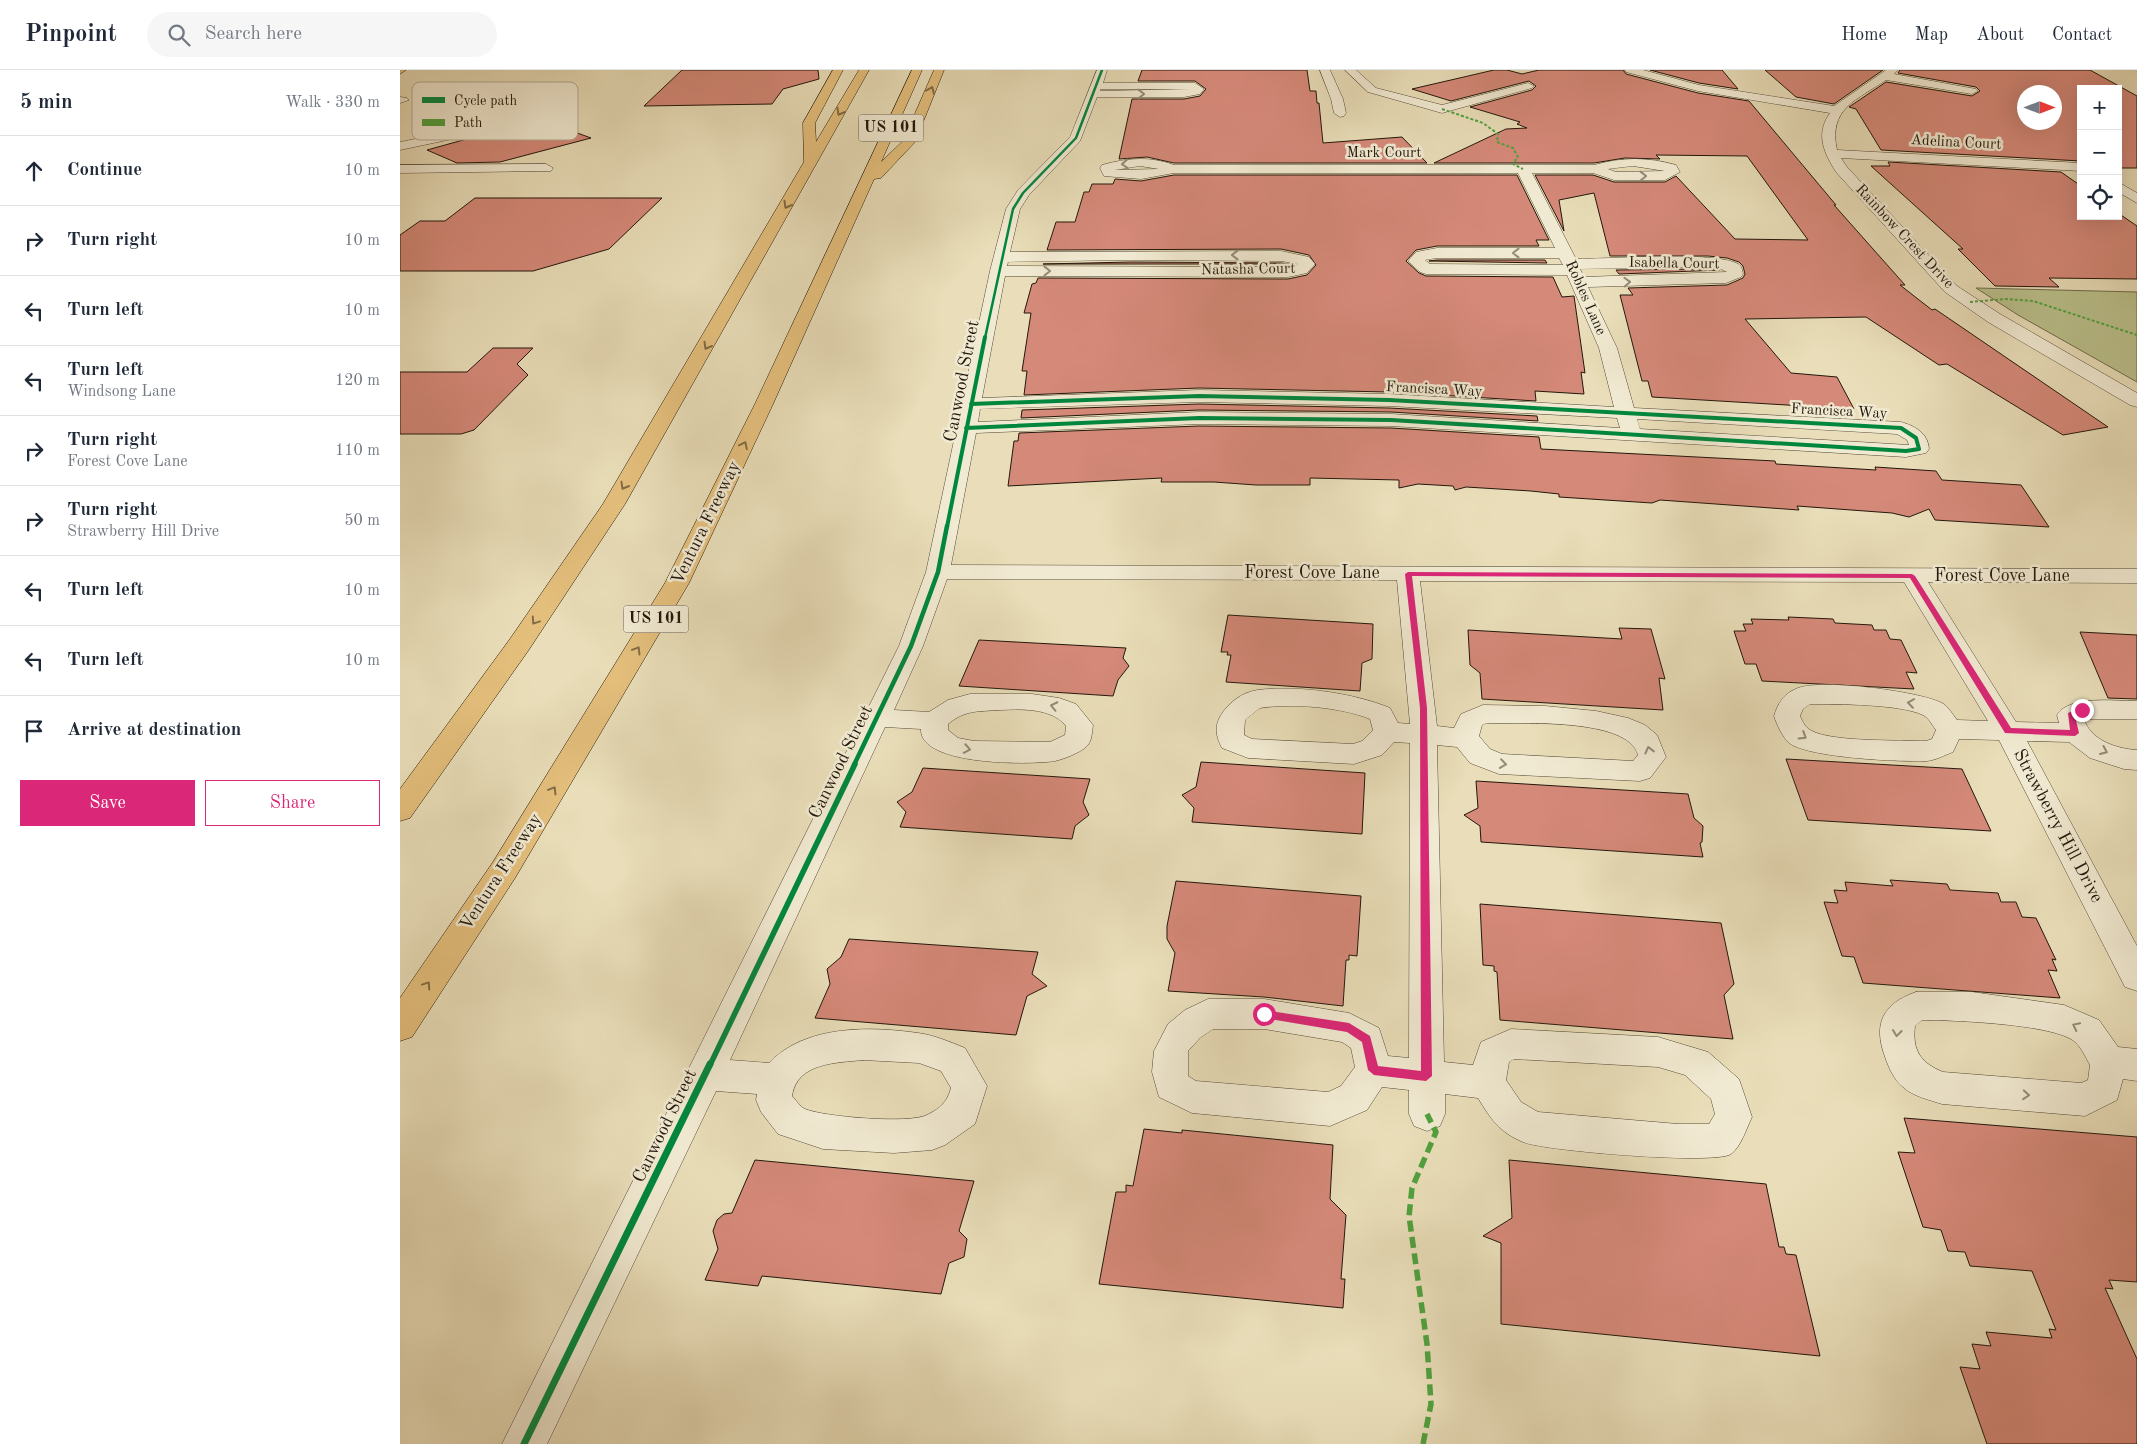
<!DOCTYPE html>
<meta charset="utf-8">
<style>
body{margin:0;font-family:"Old Standard TT",serif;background:#f6f6f7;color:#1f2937}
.controls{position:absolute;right:15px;top:15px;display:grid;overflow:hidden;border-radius:0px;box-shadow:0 5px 20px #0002}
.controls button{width:45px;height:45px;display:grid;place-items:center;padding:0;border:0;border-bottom:1px solid #e0e1e3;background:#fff;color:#1f2937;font:25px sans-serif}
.compass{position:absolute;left:1617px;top:15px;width:45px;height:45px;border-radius:50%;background:#fff;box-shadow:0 5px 20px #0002;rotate:90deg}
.stop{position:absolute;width:15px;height:15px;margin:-11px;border:4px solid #db2777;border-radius:50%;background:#fff}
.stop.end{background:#db2777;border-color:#fff;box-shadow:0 1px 5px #0008}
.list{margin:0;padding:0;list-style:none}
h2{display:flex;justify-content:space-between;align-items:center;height:65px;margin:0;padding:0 20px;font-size:21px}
h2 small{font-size:16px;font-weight:400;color:#747a83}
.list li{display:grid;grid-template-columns:32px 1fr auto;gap:15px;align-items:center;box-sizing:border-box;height:70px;padding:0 20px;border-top:1px solid #e0e1e3}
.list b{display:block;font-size:19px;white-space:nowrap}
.list p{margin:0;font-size:16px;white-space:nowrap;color:#747a83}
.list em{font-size:16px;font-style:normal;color:#747a83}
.actions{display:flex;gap:10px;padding:15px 20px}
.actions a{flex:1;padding:11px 0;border:1px solid #db2777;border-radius:0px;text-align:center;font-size:18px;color:#db2777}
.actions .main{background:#db2777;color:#fff}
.icon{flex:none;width:28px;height:28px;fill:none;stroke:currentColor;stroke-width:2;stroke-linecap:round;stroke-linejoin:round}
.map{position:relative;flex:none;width:1737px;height:1374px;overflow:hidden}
header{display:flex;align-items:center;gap:30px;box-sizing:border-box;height:70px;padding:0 25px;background:#fff;border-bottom:1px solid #e0e1e3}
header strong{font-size:24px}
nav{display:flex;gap:28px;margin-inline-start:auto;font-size:18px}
.search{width:350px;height:45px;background:#f6f6f7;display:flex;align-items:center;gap:12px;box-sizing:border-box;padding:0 18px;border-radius:28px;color:#747a83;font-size:19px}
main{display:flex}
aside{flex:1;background:#fff}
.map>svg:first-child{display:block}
</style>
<header>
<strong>Pinpoint</strong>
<div class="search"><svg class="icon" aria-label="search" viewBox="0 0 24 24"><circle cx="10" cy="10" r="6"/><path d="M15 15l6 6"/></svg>Search here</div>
<nav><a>Home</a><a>Map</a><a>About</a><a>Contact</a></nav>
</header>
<main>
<aside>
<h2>5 min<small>Walk · 330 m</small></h2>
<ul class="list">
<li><svg class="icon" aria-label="ahead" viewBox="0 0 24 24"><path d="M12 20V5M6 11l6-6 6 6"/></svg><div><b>Continue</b></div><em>10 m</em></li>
<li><svg class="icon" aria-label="right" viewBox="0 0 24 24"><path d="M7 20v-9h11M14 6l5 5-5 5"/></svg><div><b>Turn right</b></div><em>10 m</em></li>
<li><svg class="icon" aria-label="left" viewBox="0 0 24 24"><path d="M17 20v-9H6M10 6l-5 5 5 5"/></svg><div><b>Turn left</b></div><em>10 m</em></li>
<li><svg class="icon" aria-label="left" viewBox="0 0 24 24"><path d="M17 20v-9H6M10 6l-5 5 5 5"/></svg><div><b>Turn left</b><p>Windsong Lane</p></div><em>120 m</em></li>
<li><svg class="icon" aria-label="right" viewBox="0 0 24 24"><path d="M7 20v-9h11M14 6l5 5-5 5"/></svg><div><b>Turn right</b><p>Forest Cove Lane</p></div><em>110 m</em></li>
<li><svg class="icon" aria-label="right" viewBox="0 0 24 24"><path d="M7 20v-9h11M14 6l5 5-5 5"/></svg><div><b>Turn right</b><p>Strawberry Hill Drive</p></div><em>50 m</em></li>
<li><svg class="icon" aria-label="left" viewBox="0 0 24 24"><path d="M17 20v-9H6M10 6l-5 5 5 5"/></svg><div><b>Turn left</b></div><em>10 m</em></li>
<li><svg class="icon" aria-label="left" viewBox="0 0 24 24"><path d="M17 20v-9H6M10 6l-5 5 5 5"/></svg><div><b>Turn left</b></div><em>10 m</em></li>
<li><svg class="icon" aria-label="arrive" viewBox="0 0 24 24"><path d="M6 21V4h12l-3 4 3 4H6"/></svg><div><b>Arrive at destination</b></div></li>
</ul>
<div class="actions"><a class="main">Save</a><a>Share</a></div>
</aside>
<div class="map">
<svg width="1737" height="1374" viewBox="0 0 1737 1374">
<rect width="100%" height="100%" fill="#e9deb9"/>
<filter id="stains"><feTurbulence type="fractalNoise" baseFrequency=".004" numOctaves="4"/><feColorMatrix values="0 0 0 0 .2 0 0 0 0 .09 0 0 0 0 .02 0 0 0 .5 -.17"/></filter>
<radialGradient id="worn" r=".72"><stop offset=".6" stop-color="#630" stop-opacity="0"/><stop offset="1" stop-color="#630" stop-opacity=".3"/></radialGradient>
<path fill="#bac08c" stroke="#6e6c4c" d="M1576 218 1737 222V312L1618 245Z"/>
<path fill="#d58979" stroke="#22170b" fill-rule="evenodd" d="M282 0H418L419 9 383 19 372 34 244 36Z
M742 0H907L910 21H916L917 33H919L923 73 1002 67 1027 93H774L747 87 719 89 732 29H784L800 26 806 19 795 11H738Z
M1094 0H1107L1122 4 1139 0H1223L1226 4 1298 23 1349 31 1436 135H1434L1505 215H1500L1532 240 1535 239 1557 254 1708 357 1663 365 1547 294 1539 295 1466 247 1345 249 1391 303 1437 307 1454 339 1252 327 1248 311H1242L1220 225H1233L1228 218 1327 215 1343 208 1345 204 1343 196 1339 192 1327 188 1308 186H1210L1194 123 1159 130 1164 161 1135 105H1193L1214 112H1265L1276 106 1335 169 1408 170 1347 86 1256 85 1260 89 1225 88 1194 93H1034L1106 59 1127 58 1117 54 1120 52 1070 37 1132 20 1136 16 1129 11 1051 31 1012 19Z
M1250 0H1322L1338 19 1299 13Z
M1365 0H1483L1434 34 1396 27Z
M1500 0H1690L1737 26V98H1718V19H1681V91L1481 80 1456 39 1449 37 1486 12 1572 26 1580 21 1576 17 1498 3ZM1624 22H1654V52H1624Z
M139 49 191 68 100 92 57 93 27 80Z
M1488 92 1661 102 1681 116V146H1718V143L1737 156V209L1649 208 1659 217 1595 216 1558 179H1563L1471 96H1490Z
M774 105H1117L1149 170H1136L1139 176H1037L1016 180 1006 191 1019 203 1026 206 1153 207 1162 227 1174 226 1185 303 1181 302 1184 324 1135 321 1136 331 989 322 799 318 624 325 627 301H622L631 243H624L632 214 636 213 638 208 888 209 907 205 916 195 909 185 881 179 647 180 656 152H675L684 122H689L692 114H713L715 109 741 111Z
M75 128H262L209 179 133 201H0V165L20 151H45Z
M1037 190H1145L1147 193 1029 191Z
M731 192 881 193 890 194H643Z
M1303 199 1320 200 1219 204 1216 200Z
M93 278H133L117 294 128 305 74 360 61 364H0V302H67Z
M799 334 989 338 1137 346 1138 351 991 342 799 340 621 348 622 340Z
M799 356 991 358 1139 367 1141 379 1375 391 1376 394 1476 400 1475 397 1536 401 1542 410 1621 415 1649 457 1535 450 1529 439 1509 447 1492 443 1397 436 1399 440 1260 430 1252 433 1159 427V424L1131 421 1066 417 1055 420 1053 416 1018 414 999 418V410L910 408V415H856L814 412H761L762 408 608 416 614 371H618L619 363Z
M828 545 973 554 972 589 962 593 960 621 826 612 831 585H827L828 582H821Z
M1388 547 1433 549 1435 553 1472 555 1474 560H1486L1490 569 1501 570 1517 603 1506 602 1514 619 1362 611 1356 594H1345L1334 561H1346L1343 554H1353L1351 549 1389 550Z
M1219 558 1251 559 1265 609 1259 608 1263 640 1082 629 1080 603 1070 595 1068 560 1222 569Z
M1680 562 1737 565V629L1708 628Z
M579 570 726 578 723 588 729 596 718 610 713 626 559 616Z
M1386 689 1562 699 1591 761 1408 750Z
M801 692 965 703 962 764 792 752 794 738 782 725 796 717Z
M523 698 690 709 683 732 689 745 675 756 672 769 500 757 506 742 497 732 512 722Z
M1076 711 1288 724 1294 748 1303 756 1302 772 1300 773 1303 787 1081 772 1080 756 1064 745 1078 738Z
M1490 810 1547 814 1550 820 1598 823 1601 832H1616L1622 847 1636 848 1656 890 1652 889 1657 901 1648 900 1660 928 1463 913 1454 887 1442 886 1424 832 1438 833 1434 820 1447 821 1445 812 1493 816Z
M776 811 961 826 957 886 949 885V890H946L943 936 864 927 768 921 775 883 767 869V856Z
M1080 834 1321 853 1334 914 1324 925 1333 969 1100 950 1097 902 1094 901V896L1083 895Z
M449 869 638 882 632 904 647 916 627 926 616 965 415 948 430 914 427 899 441 887Z
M1504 1048 1737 1067V1212L1709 1210 1713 1219 1705 1218 1737 1289V1374H1587L1560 1297 1580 1299 1572 1274 1591 1276 1586 1262 1652 1268 1649 1259 1656 1260 1632 1201 1570 1196 1565 1182 1548 1181 1541 1160 1523 1157 1498 1082 1515 1083Z
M744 1059 782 1063V1060L933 1075 930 1129 946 1145 941 1209H945L943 1238 699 1214 716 1122H726V1115L733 1116Z
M355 1090 574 1111 559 1161 567 1169 564 1187 549 1193 541 1224 362 1206 358 1216 305 1210 318 1179 313 1161 317 1150 324 1144 332 1143Z
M1109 1090 1366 1114 1379 1177H1384L1386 1184 1396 1185 1420 1286 1101 1254V1173L1083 1166 1112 1148Z"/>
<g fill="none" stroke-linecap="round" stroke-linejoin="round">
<defs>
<path id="minor" d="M697 0H707L703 13H795L804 19 800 24 784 27H697L680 71 629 125 620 139 610 182 881 181 909 187 915 194 907 203 888 207 605 206 582 328 799 320 989 324 1214 337 1199 278 1167 205 1026 204 1020 202 1008 191 1016 182 1037 178H1155L1118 103H774L741 109 704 106 700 98 702 95C727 88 750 86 774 95H1194C1222 87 1248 87 1276 95L1280 102 1265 110H1214L1193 103H1132L1176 189C1207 189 1316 181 1338 194 1342 196 1342 200 1343 204L1341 207 1326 213 1188 217 1217 278 1234 338 1501 352C1515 356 1528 363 1529 379L1526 383 1506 387 991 356 799 354 576 363 551 495 1737 499V513L1528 512 1616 652 1659 653 1657 645C1669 625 1715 631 1737 631V649H1684C1690 670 1717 679 1737 680V700L1724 699 1690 688 1669 672 1627 671 1737 876V921L1725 917 1599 670 1559 669 1553 682C1545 685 1536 690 1527 691 1501 692 1409 688 1389 673 1382 666 1377 655 1374 646 1378 633 1384 623 1398 618 1422 609 1518 621 1542 633 1548 636 1553 645 1557 650L1588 651 1504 512 1020 511 1037 656 1054 658 1061 644 1083 635 1145 636 1196 641 1228 648 1245 655 1257 665 1266 687 1250 708 1240 711 1099 704 1070 693 1057 677 1037 675 1044 992 1073 995 1081 972 1111 959 1258 967 1308 982 1339 1009 1352 1047C1347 1057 1341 1077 1331 1084 1316 1095 1144 1081 1123 1072 1099 1062 1091 1049 1078 1028L1045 1024V1044L1040 1056 1027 1061 1014 1056 1009 1044V1020L982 1017 967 1040 930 1056 792 1043 759 1027 752 1002 754 981 768 954 785 940 808 929H864L949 943 979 958 988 986 1009 988 1010 673 994 672 982 685 954 694 848 688 822 678C816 667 814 656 821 645 829 632 843 622 858 620 897 615 954 623 990 638L998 653 1010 654 997 510 547 509 523 576 494 640 529 642 548 630 570 624H632L659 628 676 634 693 655C692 662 692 672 686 677 679 683 664 689 655 691 631 695 519 696 521 659L485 657 330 990 369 993C405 955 469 956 518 963 534 965 550 972 565 978L587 1016 575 1054 545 1075 532 1080 494 1083 423 1079 378 1064 361 1042 356 1030 357 1024 316 1021 147 1374H102L499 576 526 502 590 201 606 139 618 120 670 67ZM700 19H791L700 21ZM740 96 759 99 715 100ZM1233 96 1265 101 1216 102 1208 99ZM1037 188H1159L1163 195 1030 194 1025 190ZM731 190 881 191 898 194 888 197 607 196 608 192ZM1303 197 1319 198 1327 202 1184 207 1180 199ZM799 332 989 336 1217 348 1220 358 991 344 799 342 578 352 580 339ZM1237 349 1497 364 1507 370 1509 375 1240 359ZM1410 634C1437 634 1500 634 1523 645 1529 648 1532 655 1536 660L1532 669 1526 671C1499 670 1433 672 1412 661 1405 658 1403 652 1400 646L1403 639ZM860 638C891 633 941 637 970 649L973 660 962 671 953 674 852 669 844 665 845 650ZM582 641C608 640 649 634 666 656L665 665 650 672 574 671 558 668 548 660V654C559 645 568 642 582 641ZM1087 653C1120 654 1228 647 1238 685L1233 691 1102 684 1090 679 1079 666 1082 655ZM813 959H864L942 972 951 978 955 997 941 1016 928 1022 796 1011 788 1006V981L800 968ZM1114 989 1258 997 1285 1005 1311 1029 1315 1044 1309 1054H1278L1138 1042 1121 1032 1106 1010 1109 992ZM463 990 519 993 541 1001 551 1018C547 1032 541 1038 527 1045 510 1054 424 1047 405 1039 400 1037 396 1030 392 1026 397 992 437 993 463 990Z
M920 0H930L943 29 946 43 944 46 940 47 934 43 931 29Z
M945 0H956L976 18 1042 35 1128 13 1134 16 1132 18 1042 43 968 22Z
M1225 0H1243L1299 15 1434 36 1486 0H1498L1494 4 1576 19 1578 21 1572 24 1486 10C1457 30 1428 38 1437 80L1681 93V101L1441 88 1447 97 1557 216 1600 244 1737 323V337L1730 335 1588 252 1545 222 1436 102C1424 83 1415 64 1430 43L1298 21 1226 2Z
M0 27 7 28 9 30 0 33Z
M140 35 144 36V42L52 69 0 80V72L46 63Z
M146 94 153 98 151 101 0 103V95Z
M1718 112 1737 123V133L1718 122Z
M1516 922H1572L1664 935 1699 950 1718 977 1737 979V1011L1723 1009 1717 1030 1685 1046 1542 1034C1530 1030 1512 1026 1503 1017 1494 1010 1489 998 1485 987 1473 954 1482 934 1516 922ZM1522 950C1551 950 1656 954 1675 972 1681 977 1686 988 1690 995L1688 1010 1681 1013 1543 1002C1521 993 1512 981 1515 956Z"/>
<path id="major" d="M0 0H6L0 4Z"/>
<path id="highway" d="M433 0H443L415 53 416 72 459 0H469L225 434 128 581 10 748 0 751V719L110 569 203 434 404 92 403 53Z
M512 0H522L481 92 503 71 534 0H544L515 72 481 108 474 109 373 334 289 513 115 808 12 967 0 971V928L93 792 265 513 355 334Z"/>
</defs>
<use href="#minor" stroke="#544936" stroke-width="1"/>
<use href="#major" stroke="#22170b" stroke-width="1"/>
<use href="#highway" stroke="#22170b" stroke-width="1"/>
<use href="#minor" fill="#f1ead2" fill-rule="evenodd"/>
<use href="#major" fill="#e4bf7c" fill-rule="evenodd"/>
<use href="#highway" fill="#e4bf7c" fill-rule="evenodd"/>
<path stroke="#50a13e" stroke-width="2" stroke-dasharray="3 2" stroke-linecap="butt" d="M1042 39 1083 53 1098 64 1097 72 1113 78 1118 87 1113 94 1123 99
M1570 232 1606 229 1633 231 1737 265"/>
<path stroke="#50a13e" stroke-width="5.5" stroke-dasharray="11 5.5" stroke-linecap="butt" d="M1023 1374 1031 1334 1027 1274 1009 1146 1012 1118 1036 1062 1027 1044"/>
<defs>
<path id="cycleway-far4" d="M585 268 613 139 623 123 676 68 702 0"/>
<path id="cycleway-far3" d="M566 358 799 348 991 350 1506 381 1519 379 1516 368 1501 358 989 330 799 326 571 334
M547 457 585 267"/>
<path id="cycleway-far2" d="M454 695 511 576 538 502 547 456"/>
<path id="cycleway-far1" d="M310 995 455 694"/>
<path id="cycleway" d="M124 1374 310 994"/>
</defs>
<use href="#cycleway-far4" stroke="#f1ead2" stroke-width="4"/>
<use href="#cycleway-far3" stroke="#f1ead2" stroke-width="6"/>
<use href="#cycleway-far2" stroke="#f1ead2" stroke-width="7"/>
<use href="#cycleway-far1" stroke="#f1ead2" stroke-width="9"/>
<use href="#cycleway" stroke="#f1ead2" stroke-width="10"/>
<use href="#cycleway-far4" stroke="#00873e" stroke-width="2.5"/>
<use href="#cycleway-far3" stroke="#00873e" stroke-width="4"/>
<use href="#cycleway-far2" stroke="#00873e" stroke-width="4.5"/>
<use href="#cycleway-far1" stroke="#00873e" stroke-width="5.5"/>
<use href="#cycleway" stroke="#00873e" stroke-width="7"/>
</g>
<defs><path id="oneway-chevron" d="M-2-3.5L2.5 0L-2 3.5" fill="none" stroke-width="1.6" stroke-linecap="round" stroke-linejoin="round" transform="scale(1.25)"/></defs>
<g stroke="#836b44">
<use href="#oneway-chevron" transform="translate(531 20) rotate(-67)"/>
<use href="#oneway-chevron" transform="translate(440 42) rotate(120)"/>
<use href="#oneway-chevron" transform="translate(387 135) rotate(120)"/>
<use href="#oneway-chevron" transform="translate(307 276) rotate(120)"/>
<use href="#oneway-chevron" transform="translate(344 375) rotate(-64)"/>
<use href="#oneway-chevron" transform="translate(224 416) rotate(120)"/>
<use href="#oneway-chevron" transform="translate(135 551) rotate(124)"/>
<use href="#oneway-chevron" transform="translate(237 580) rotate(-59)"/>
<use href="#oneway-chevron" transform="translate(153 720) rotate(-59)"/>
<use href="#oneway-chevron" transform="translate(27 915) rotate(-56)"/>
</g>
<g stroke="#948b78">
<use href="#oneway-chevron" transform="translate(741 24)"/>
<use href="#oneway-chevron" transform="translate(725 94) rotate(176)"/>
<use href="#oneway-chevron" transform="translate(1243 106) rotate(-1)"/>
<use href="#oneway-chevron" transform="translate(1116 183) rotate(-180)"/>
<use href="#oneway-chevron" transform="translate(835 185) rotate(-180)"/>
<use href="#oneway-chevron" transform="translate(647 201)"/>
<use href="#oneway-chevron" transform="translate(1227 212) rotate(-2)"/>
<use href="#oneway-chevron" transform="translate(1511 633) rotate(-172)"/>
<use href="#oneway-chevron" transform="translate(654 636) rotate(-168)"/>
<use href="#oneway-chevron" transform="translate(1403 666) rotate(32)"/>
<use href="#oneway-chevron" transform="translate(567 679) rotate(11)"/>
<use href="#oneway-chevron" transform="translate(1249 680) rotate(-104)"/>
<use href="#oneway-chevron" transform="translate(1704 681) rotate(24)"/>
<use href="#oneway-chevron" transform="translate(1103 694) rotate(8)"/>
<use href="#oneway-chevron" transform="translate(1676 956) rotate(-154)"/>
<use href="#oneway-chevron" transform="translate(1497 963) rotate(96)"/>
<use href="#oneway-chevron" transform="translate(1626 1025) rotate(5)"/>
</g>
<path fill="#db2777" d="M1008 502 1512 504 1515 506 1611 658 1670 660 1668 643 1682 637 1685 640 1675 646 1679 663 1675 666 1605 663 1510 508 1012 506 1027 638 1032 1006 1026 1011 974 1005 968 1000 962 972 947 962 864 948 859 944 864 940 949 953 970 966 978 996 1021 1001 1020 638 1005 504Z"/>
<g text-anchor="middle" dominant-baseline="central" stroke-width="5" stroke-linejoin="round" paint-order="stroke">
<g font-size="15" fill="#22170b" stroke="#f1ead2">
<text transform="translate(1556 73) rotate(3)">Adelina Court</text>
<text x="984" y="83">Mark Court</text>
<text transform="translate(1504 167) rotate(47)">Rainbow Crest Drive</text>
<text transform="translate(1274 194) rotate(1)">Isabella Court</text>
<text transform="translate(848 200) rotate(-1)">Natasha Court</text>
<text transform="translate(1185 228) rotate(66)">Robles Lane</text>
<text transform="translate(1034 320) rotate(3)">Francisca Way</text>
<text transform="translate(1439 342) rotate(3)">Francisca Way</text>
</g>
<g fill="#f1ead2" stroke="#605647" stroke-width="1">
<rect x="458.5" y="44.5" width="65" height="27" rx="4"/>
<rect x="223.5" y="535.5" width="65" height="27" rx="4"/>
</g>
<g font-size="16" font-weight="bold" fill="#22170b">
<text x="491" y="58">US 101</text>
<text x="256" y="549">US 101</text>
</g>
<g font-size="18" fill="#22170b" stroke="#f1ead2">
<text transform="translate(562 311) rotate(-79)">Canwood Street</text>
<text transform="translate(306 453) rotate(-64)">Ventura Freeway</text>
<text x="912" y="503">Forest Cove Lane</text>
<text x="1602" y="506">Forest Cove Lane</text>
<text transform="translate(441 692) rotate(-64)">Canwood Street</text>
<text transform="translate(1658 756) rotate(62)">Strawberry Hill Drive</text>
<text transform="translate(101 802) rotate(-57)">Ventura Freeway</text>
<text transform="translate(265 1056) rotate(-64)">Canwood Street</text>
</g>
</g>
<rect x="12" y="12" width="166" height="58" rx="8" fill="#f1ead2" stroke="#b3ab96" stroke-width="1"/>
<rect x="22" y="27" width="23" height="6" fill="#00873e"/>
<rect x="22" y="49" width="23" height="7" fill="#50a13e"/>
<g font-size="14" fill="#22170b">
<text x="54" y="35">Cycle path</text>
<text x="54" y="57">Path</text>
</g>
<rect width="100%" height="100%" filter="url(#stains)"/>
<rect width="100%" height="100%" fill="url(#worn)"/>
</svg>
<div class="controls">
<button>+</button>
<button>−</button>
<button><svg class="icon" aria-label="locate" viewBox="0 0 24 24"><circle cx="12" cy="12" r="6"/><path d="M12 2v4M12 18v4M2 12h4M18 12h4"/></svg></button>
</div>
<svg class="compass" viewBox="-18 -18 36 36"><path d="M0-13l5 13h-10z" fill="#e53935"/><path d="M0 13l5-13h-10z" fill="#747a83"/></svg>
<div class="stop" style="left:864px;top:944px"></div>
<div class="stop end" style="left:1682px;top:640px"></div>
</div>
</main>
